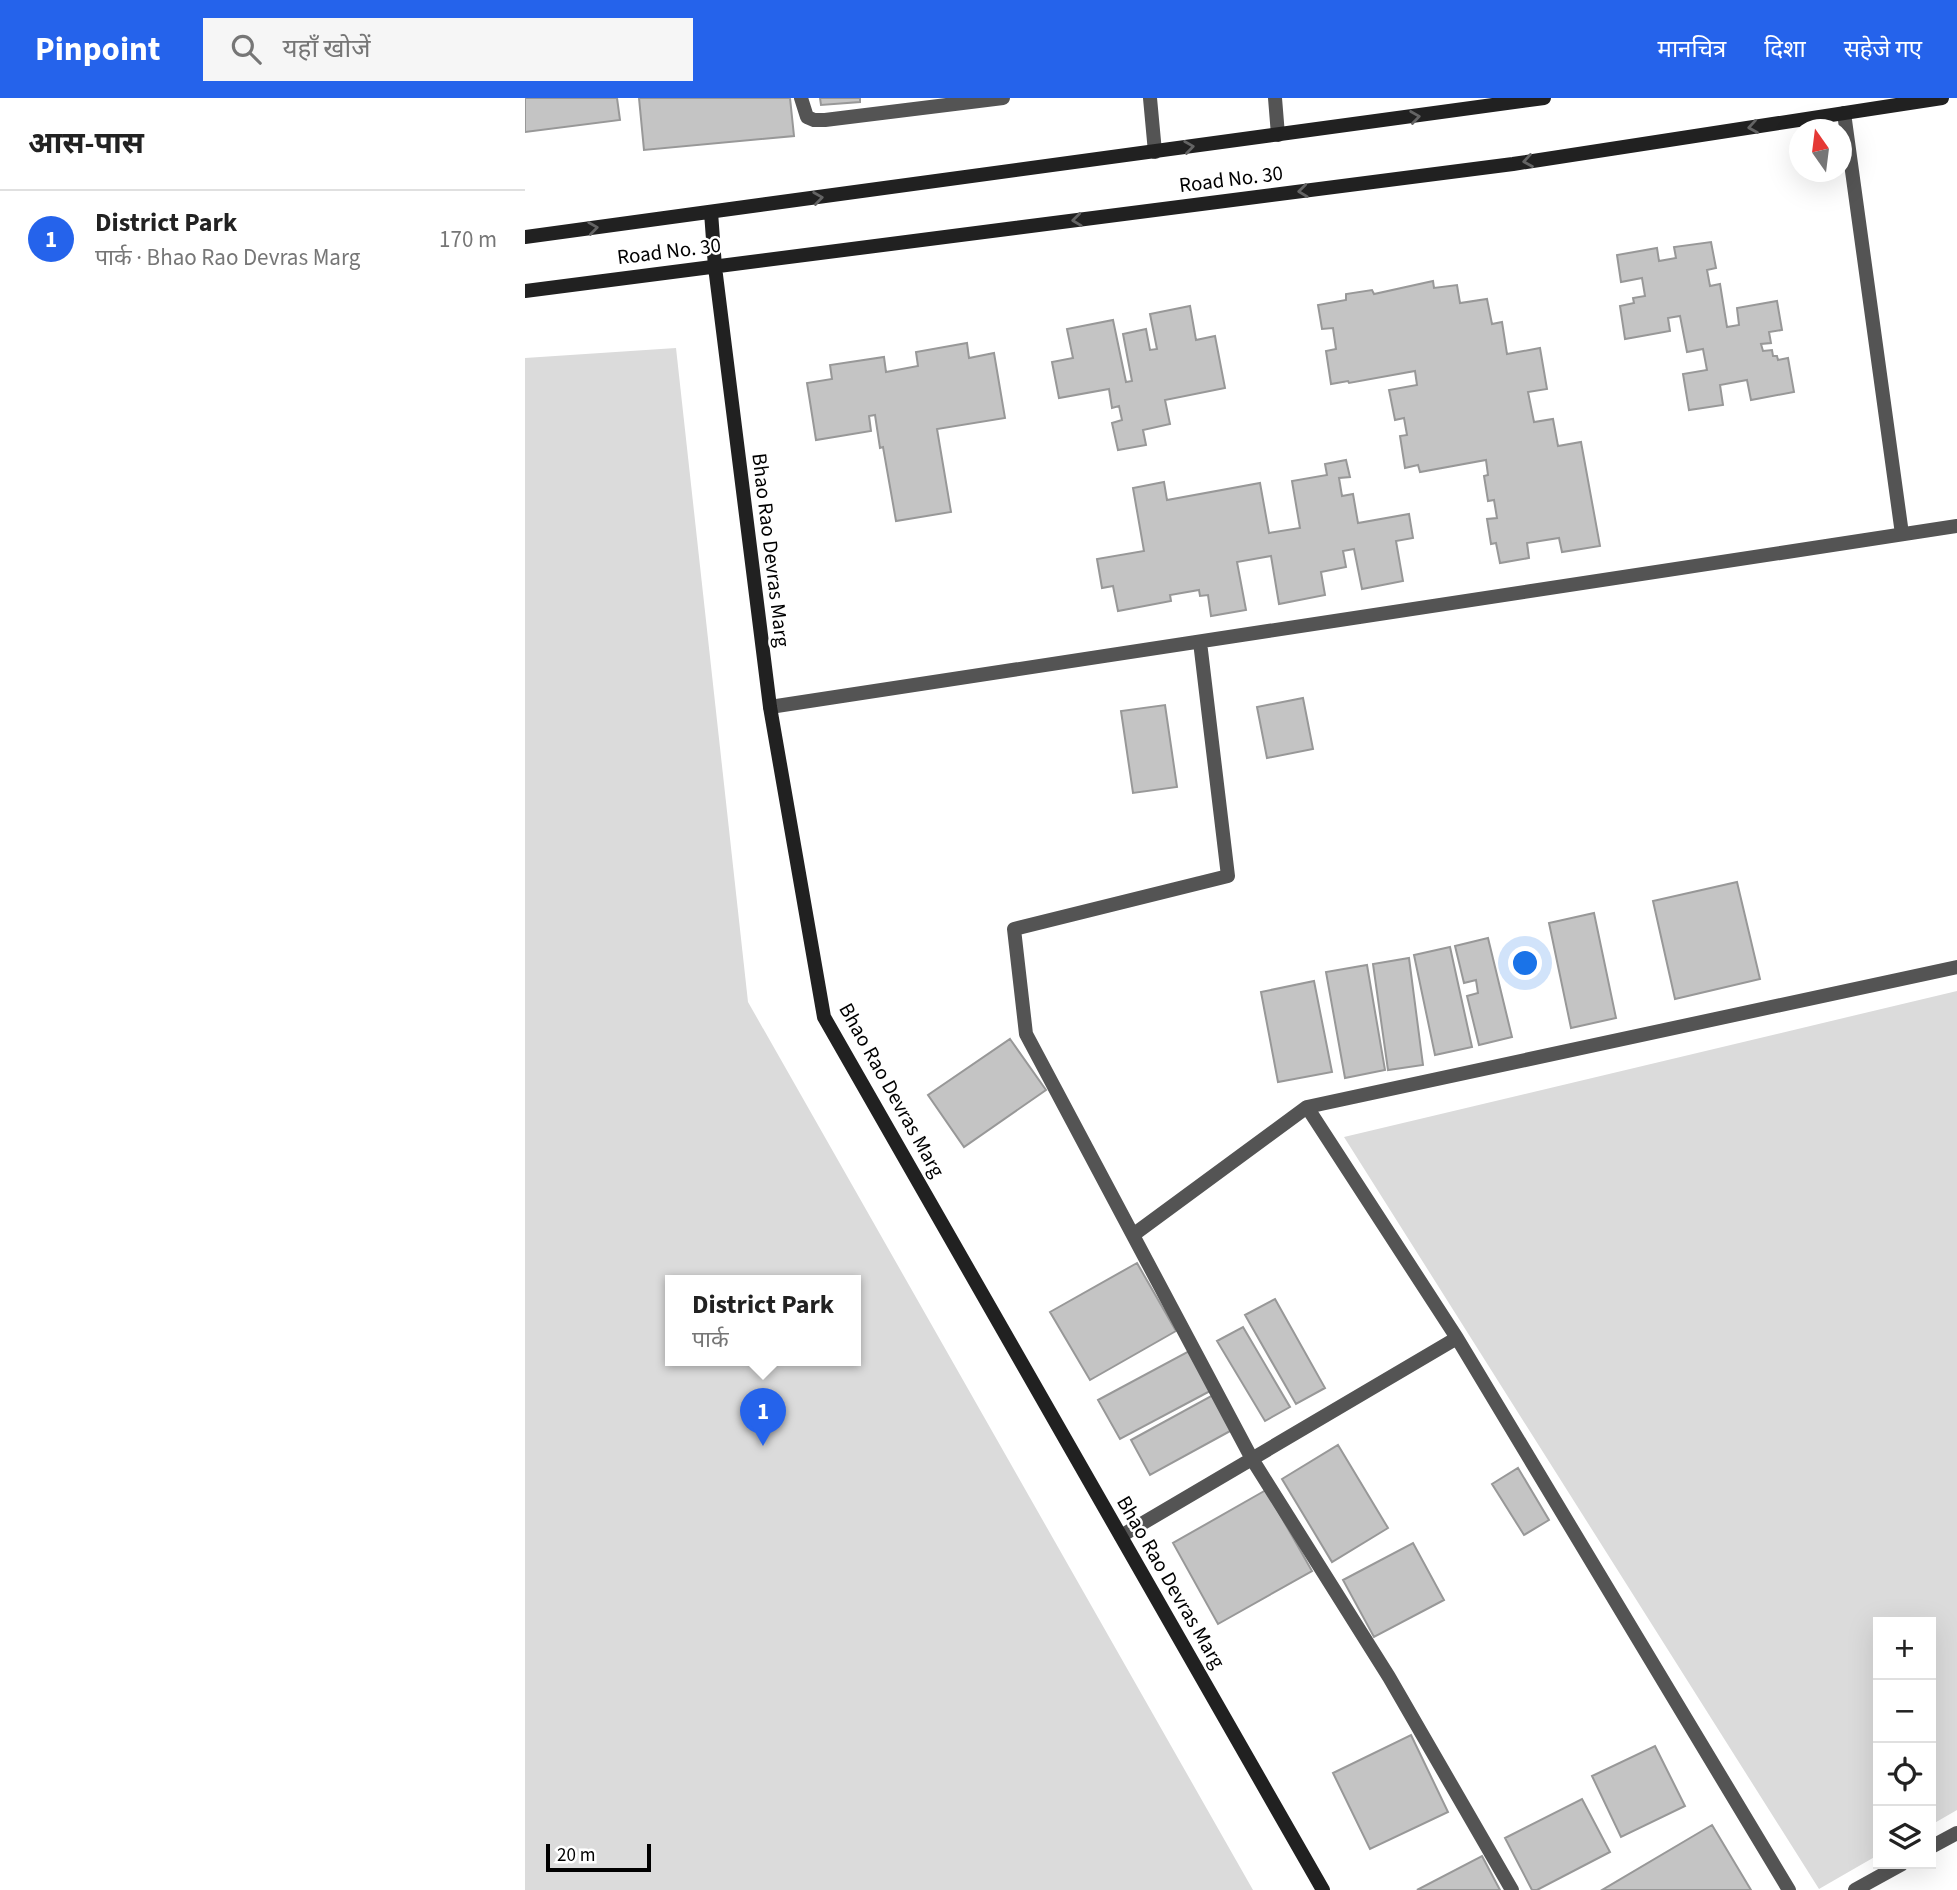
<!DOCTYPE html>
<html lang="hi">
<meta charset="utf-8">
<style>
body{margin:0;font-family:"Source Sans 3","Noto Sans Devanagari",sans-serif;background:#f6f6f6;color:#222}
.controls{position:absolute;right:21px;bottom:21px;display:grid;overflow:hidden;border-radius:0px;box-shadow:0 7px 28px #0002}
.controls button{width:63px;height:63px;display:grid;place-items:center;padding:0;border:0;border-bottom:2px solid #e0e0e0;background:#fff;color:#222;font:35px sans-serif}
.compass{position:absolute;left:1264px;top:21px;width:63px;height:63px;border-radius:50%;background:#fff;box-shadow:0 7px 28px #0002;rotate:346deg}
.scale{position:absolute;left:21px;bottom:18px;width:105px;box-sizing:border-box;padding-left:7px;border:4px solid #000;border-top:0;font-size:19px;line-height:24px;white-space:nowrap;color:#000;-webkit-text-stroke:5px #fff;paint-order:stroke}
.you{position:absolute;left:1001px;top:866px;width:24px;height:24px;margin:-18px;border:5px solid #fff;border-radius:50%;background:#1a73e8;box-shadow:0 0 0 10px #1a73e833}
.badge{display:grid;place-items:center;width:46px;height:46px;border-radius:50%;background:#2563eb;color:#fff;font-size:23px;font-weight:700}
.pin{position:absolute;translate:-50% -58px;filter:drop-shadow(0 2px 4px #0008)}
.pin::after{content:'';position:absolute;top:37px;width:24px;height:21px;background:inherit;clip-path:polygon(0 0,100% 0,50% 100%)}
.popup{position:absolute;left:140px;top:1177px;width:196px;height:91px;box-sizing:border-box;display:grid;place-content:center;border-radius:0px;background:#fff;filter:drop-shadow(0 2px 5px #0005);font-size:23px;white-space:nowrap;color:#767676}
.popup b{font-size:26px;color:#222}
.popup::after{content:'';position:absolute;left:50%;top:100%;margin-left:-14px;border:14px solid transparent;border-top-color:#fff}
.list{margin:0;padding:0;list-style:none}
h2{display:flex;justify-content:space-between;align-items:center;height:91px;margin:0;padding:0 28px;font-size:30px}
h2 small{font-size:23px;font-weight:400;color:#767676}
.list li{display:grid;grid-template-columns:46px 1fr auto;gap:21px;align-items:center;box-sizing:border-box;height:98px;padding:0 28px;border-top:2px solid #e0e0e0}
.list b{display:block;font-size:26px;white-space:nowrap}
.list p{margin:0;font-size:23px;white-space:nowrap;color:#767676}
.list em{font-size:23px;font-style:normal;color:#767676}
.icon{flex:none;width:38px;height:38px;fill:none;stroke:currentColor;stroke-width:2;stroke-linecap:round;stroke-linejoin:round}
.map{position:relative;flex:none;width:1432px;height:1792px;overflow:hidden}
header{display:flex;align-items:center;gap:42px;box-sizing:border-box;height:98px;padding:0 35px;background:#2563eb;color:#fff}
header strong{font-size:33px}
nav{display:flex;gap:38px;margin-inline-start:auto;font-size:24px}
.search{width:490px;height:63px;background:#f6f6f6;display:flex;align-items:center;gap:18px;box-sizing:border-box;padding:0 24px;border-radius:0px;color:#767676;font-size:26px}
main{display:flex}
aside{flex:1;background:#fff}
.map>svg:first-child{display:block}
</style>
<header>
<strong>Pinpoint</strong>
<div class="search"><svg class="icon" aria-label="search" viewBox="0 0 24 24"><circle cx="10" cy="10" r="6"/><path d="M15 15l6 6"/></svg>यहाँ खोजें</div>
<nav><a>मानचित्र</a><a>दिशा</a><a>सहेजे गए</a></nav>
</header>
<main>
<aside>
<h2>आस-पास<small></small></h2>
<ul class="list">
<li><span class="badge">1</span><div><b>District Park</b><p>पार्क · Bhao Rao Devras Marg</p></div><em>170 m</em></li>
</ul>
</aside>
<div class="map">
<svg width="1432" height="1792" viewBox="0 0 1432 1792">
<rect width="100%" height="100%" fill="#fff"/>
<path fill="#dbdbdb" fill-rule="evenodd" d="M151 250 223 904 728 1792H0V260ZM145 1182H331V1262H145Z
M1432 893V1712L1406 1727V1524H1353V1757L1294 1791 819 1039Z"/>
<path fill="#c4c4c4" stroke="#989898" stroke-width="2" d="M0 0H92L95 22 0 34Z
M114 0H265L269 38 119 52Z
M295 0H335V4L296 7Z
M1186 144 1191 170 1182 172 1185 188 1195 186 1202 229 1214 227 1212 210 1252 203 1257 232 1244 234 1246 245 1236 246 1238 253 1247 252 1248 258H1252L1253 262 1263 260 1269 294 1226 302 1222 282 1195 287 1198 307 1164 312 1158 276 1182 272 1178 251 1162 254 1155 218 1143 220 1145 233 1100 241 1095 208 1109 205 1108 200 1120 198 1117 180 1096 184 1092 157 1132 150 1134 163 1151 160 1149 149Z
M908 183 909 190 932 187 935 205 962 201 967 226 977 224 982 256 1015 250 1022 291 1003 294 1009 324 1028 321 1033 348 1056 344 1075 448 1037 454 1034 440 1002 445 1004 460 975 465 971 445 966 446 962 421 972 420 969 402 963 403 959 378 963 377 961 362 895 374 893 367 880 370 875 338 882 337 879 320 870 322 864 292 892 287 890 273 824 285 823 283 806 286 801 253 811 251 808 230 797 231 793 207 821 202V196L847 192 849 196Z
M665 208 671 242 690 238 700 290 640 302 645 326 618 332 621 347 593 352 587 325 597 322 594 308 587 310 584 291 534 300 527 264 548 260 542 231 588 222 601 284 607 283 598 236 621 231 625 252 632 251 625 216Z
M442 245 444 260 469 255 480 320 412 331 426 414 371 423 358 349 355 350 350 317 344 318 346 333 291 342 282 285 307 281 305 267 359 259 361 274 393 268 391 254Z
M821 362 825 379 814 380 817 398 828 396 833 425 884 416 888 440 871 443 878 483 837 491 829 451 818 453 821 469 796 474 800 497 754 506 746 458 712 464 721 512 686 518 683 497 675 498 674 492 645 497 646 503 593 513 588 488 577 490 572 461 619 453 608 390 639 384 642 402 735 385 744 435 775 430 767 383 802 377 800 366Z
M778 600 788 651 742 660 732 609Z
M640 607 652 689 608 695 596 613Z
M1212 784 1235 881 1150 901 1128 803Z
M1069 815 1091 920 1046 930 1024 825Z
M963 840 987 939 954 947 942 898 953 895 951 882 939 885 930 848Z
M925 849 947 949 910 957 889 857Z
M884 860 898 967 863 972 848 866Z
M842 867 860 972 820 980 801 874Z
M789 883 807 974 753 984 736 894Z
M485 941 521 992 439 1049 403 997Z
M612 1165 651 1233 565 1282 525 1214Z
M750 1201 800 1290 771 1306 720 1217Z
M718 1229 765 1309 740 1323 692 1243Z
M666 1252 687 1292 595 1341 573 1302Z
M688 1297 707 1332 625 1377 606 1342Z
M813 1347 863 1430 807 1464 757 1381Z
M993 1370 1024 1422 999 1437 967 1386Z
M741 1392 787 1473 693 1526 648 1445Z
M888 1445 919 1502 849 1539 818 1482Z
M886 1637 923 1714 845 1751 808 1675Z
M1130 1648 1160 1708 1096 1739 1067 1678Z
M1057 1701 1085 1754 1012 1792H1007L980 1740Z
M1187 1727 1226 1792H1077Z
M957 1758 975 1792H892Z"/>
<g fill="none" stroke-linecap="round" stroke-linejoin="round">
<path stroke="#545454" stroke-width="14" d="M276 0 282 19 289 22H300L478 0
M625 0 630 54
M750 0 753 37
M1319 15 1377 436
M675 544 703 778 489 831 501 936 727 1361 864 1579 987 1792
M245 609 1432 428
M782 1009 932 1240 1264 1792
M608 1137 782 1009 1432 869
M596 1438 932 1240
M1406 1749 1432 1735
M1330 1792 1377 1766"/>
<path stroke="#212121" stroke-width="14" d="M186 114 190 169 245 609 299 919 798 1792
M0 139 1019 0
M0 193 988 66 1417 0"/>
</g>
<defs><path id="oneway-chevron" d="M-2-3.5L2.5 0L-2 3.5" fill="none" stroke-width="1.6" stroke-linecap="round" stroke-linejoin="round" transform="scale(1.75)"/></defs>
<g stroke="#646464">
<use href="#oneway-chevron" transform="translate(890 19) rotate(-8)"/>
<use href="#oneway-chevron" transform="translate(1228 29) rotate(171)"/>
<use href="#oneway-chevron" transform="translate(664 49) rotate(-8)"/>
<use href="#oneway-chevron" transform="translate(1003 63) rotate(171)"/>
<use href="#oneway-chevron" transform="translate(778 93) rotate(173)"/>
<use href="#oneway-chevron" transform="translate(293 100) rotate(-8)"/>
<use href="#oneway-chevron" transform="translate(552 122) rotate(173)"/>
<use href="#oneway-chevron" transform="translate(68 130) rotate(-8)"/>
</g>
<g text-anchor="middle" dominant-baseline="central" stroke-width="5" stroke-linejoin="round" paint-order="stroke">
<g font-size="21" fill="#000" stroke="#fff">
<text transform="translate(706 81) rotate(-7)">Road No. 30</text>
<text transform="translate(144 153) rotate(-7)">Road No. 30</text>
<text transform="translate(246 452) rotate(83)">Bhao Rao Devras Marg</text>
<text transform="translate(367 992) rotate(61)">Bhao Rao Devras Marg</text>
<text transform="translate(646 1484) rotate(60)">Bhao Rao Devras Marg</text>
</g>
</g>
</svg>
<div class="controls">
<button>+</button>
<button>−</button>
<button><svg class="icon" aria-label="locate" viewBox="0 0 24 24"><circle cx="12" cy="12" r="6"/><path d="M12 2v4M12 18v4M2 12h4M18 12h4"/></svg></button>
<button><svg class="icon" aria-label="layers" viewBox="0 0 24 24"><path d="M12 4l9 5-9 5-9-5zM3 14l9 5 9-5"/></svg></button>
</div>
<svg class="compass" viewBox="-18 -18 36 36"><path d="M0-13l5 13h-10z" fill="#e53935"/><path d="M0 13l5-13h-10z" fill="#767676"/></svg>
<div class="scale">20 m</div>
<div class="you"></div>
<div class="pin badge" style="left:238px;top:1348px">1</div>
<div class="popup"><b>District Park</b>पार्क</div>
</div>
</main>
